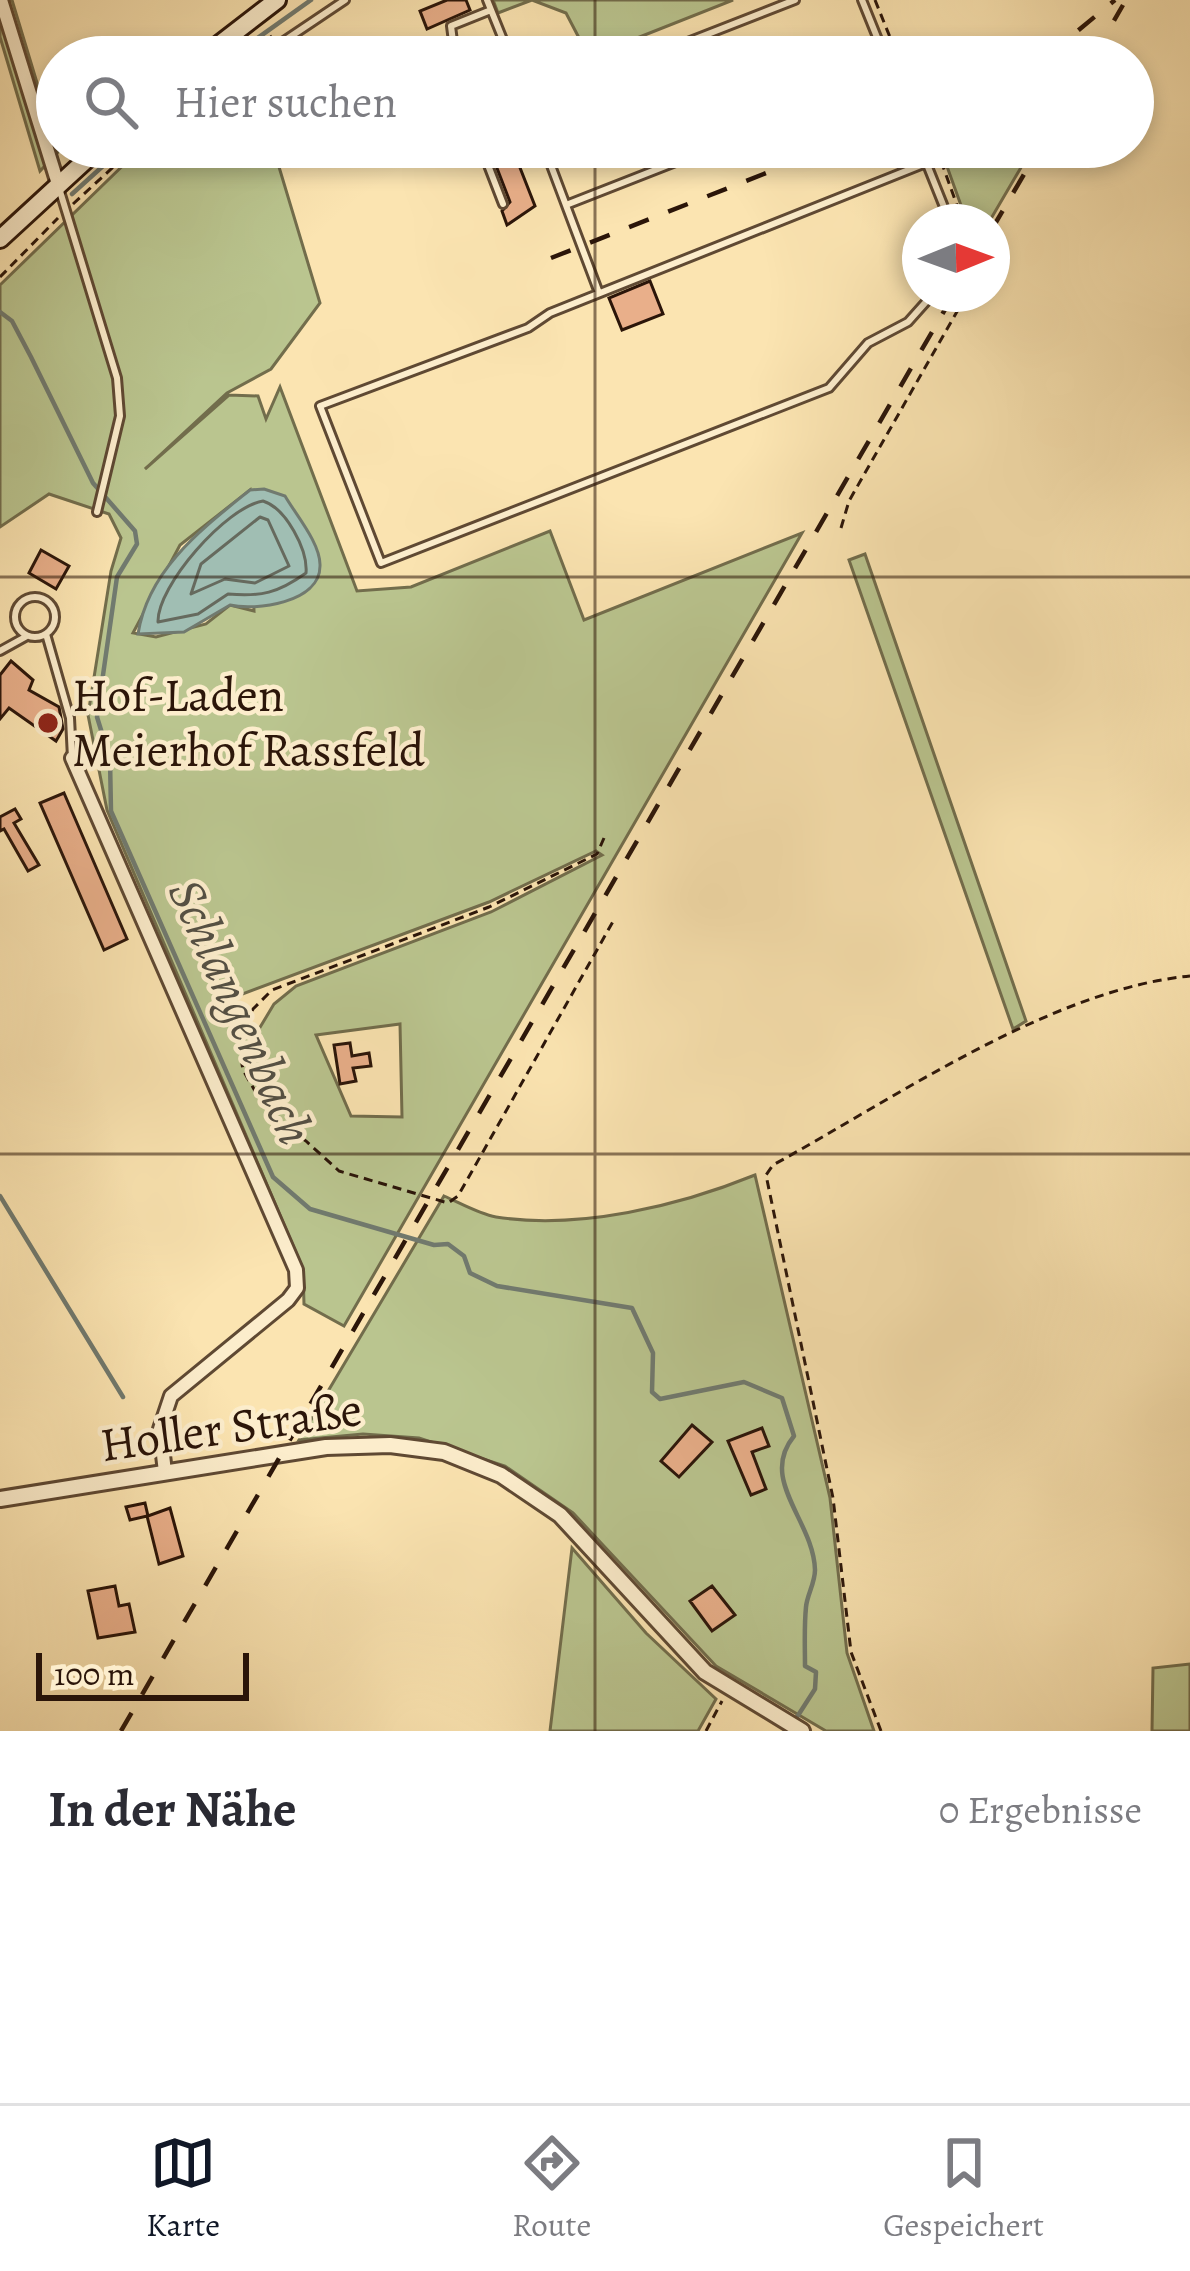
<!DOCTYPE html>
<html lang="de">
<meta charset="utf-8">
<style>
body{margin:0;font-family:Alegreya,serif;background:#f7f7f7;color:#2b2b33}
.compass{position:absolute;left:902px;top:204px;width:108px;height:108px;border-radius:50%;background:#fff;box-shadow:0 6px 18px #0003;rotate:89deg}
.scale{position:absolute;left:36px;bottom:30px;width:213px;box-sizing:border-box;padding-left:12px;border:6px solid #2b1509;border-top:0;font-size:33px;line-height:42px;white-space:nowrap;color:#2b1509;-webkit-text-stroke:9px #fcedcc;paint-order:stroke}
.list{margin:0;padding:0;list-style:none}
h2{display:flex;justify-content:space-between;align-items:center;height:156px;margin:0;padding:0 48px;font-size:51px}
h2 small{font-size:39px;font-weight:400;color:#7c7c81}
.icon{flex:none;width:66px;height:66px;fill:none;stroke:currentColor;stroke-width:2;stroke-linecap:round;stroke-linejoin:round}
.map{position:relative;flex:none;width:1190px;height:1731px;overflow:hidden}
.search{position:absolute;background:#fff;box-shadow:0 6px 18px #0003;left:36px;right:36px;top:36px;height:132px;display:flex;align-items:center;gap:30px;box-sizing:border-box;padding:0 42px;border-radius:66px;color:#7c7c81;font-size:45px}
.sheet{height:372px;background:#fff}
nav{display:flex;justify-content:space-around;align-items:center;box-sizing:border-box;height:168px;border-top:3px solid #e1e1e2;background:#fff;font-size:33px;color:#7c7c81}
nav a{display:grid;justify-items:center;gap:6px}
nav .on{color:#111827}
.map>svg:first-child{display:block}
</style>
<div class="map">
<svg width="1190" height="1731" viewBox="0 0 1190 1731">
<rect width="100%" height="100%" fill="#fbe4b1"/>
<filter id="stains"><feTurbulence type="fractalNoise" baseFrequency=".00167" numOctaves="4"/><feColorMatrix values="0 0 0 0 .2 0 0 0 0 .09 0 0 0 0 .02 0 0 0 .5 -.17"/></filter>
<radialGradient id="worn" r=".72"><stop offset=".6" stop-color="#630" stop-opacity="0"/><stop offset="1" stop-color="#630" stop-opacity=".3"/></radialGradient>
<path fill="#bac58f" stroke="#726d4c" stroke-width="3" fill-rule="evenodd" d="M0 0H12L58 152 40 171 0 37Z
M493 0H733L589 57 566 13 532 0 498 13Z
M142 147H273L320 303 271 369 227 393 145 469 229 395 258 396 266 419 280 387 357 591 411 587 550 531 584 620 802 533 344 1326 304 1304 303 1269 107 810 88 715 111 571 121 538 109 514 49 494 0 527V285ZM250 490 254 611 230 605 206 624 156 637 133 633 180 545ZM596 851 602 855 491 912 296 986 274 1004 256 1034H245L229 999 489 902ZM400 1024 402 1117 351 1116 316 1035Z
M940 147H1033L989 222H967Z
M865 554 1026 1021 1013 1029 849 560Z
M755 1175 830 1498 847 1653 874 1731H826L716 1666 573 1513 505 1466 419 1438 363 1434 299 1440 444 1196C460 1203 479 1214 496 1217 579 1230 679 1206 755 1175Z
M572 1548 646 1633 716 1699 698 1731H550Z
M1190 1664V1731H1152L1153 1668Z"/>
<path fill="#a0beb3" stroke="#717a6f" stroke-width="3" d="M264 489 285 496C296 515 321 544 320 566 320 603 255 611 230 605L184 632 138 634C148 569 203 528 250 490Z"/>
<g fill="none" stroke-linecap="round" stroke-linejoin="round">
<path stroke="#666a5e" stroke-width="3" d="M263 501C286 508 308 550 306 573 278 593 261 597 228 594L198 614 158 622C157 586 226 507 263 501Z
M260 517 268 520 289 566 255 583 225 579 191 594 201 564Z"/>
<path stroke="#717a6f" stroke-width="4.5" d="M231 57 311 0
M72 194 124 147
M0 312 12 321 31 357 93 483 135 531 137 544 117 577 97 717 110 759 111 811 273 1177 310 1209 434 1245 448 1244 464 1256 470 1273 497 1286 632 1308 653 1353 652 1392 660 1399 744 1382 782 1398 794 1436C758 1480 814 1521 815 1570 815 1583 807 1595 806 1607 804 1627 805 1646 805 1666L816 1672 815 1689 788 1731
M0 1196 123 1397"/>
</g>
<path fill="#e9af8a" stroke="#2b1509" stroke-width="3" d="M447 0H466L470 10 427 29 420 11Z
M515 155 535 206 507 225 502 211 510 202 495 163Z
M650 281 663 314 622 330 609 298Z
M41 550 69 566 56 589 29 573Z
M11 661 33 680 29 690 59 707 63 729 56 741 9 708 0 719V675Z
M64 793 127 939 104 950 40 803Z
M15 809 21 819 14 823 39 865 28 871 4 829 0 831V817Z
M350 1043 352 1056 369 1053 371 1066 353 1068 356 1081 340 1084 334 1045Z
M692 1425 712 1442 679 1477 661 1461Z
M762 1428 769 1446 752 1452 766 1489 751 1495 728 1441Z
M145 1503 148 1516 170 1508 183 1556 159 1564 147 1516 130 1520 126 1507Z
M115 1586 119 1606 129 1604 135 1632 98 1638 88 1591Z
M712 1586 735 1615 712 1631 690 1601Z"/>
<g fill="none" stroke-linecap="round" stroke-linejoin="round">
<defs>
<path id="service" d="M487 0 510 57
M862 0 885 57
M281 43 345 0
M455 57 451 26 491 10
M649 57 795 0
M481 147 503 204
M544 147 599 293
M920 147 950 222
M926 163 550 313 528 328 320 406 381 563 829 388 868 343 908 322 933 294
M59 188 117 378 120 416 97 512
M566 205 714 147
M15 617a20 20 0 1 1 40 0a20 20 0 1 1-40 0Z
M46 634 70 718 72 758
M0 651 27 636"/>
<path id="minor" d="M1 0 58 184
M72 758 296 1270 297 1288 288 1300 171 1396 160 1429 165 1472"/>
<path id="tertiary" d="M0 1499 326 1447 390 1445 444 1452 501 1475 560 1515 705 1672 802 1731"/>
<path id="secondary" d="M203 57 277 0
M0 239 100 147"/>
</defs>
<use href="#service" stroke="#5f4933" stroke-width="12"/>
<use href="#minor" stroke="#5f4933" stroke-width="18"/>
<use href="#tertiary" stroke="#5f4933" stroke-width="20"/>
<use href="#secondary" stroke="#2b1509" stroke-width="22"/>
<path stroke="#2b1509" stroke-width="3" stroke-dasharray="9 6" stroke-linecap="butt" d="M875 0 898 57
M245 57 272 36
M936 147 963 222
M73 204 135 147
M0 277 58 218
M841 528 849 501 967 294
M604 838 597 854 489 907 272 990 253 1009 238 1041 243 1070 271 1119 306 1141 339 1171 448 1203 458 1196 615 918
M706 1731 722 1701
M881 1731 851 1652 833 1498 766 1175 773 1165C895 1098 1052 989 1190 976"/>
<use href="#service" stroke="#fcedcc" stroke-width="6"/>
<use href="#minor" stroke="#fcedcc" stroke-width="12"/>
<use href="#tertiary" stroke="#fcedcc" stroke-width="14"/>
<use href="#secondary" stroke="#fcedcc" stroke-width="16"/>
<path stroke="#2b1509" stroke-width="4.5" stroke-dasharray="21 21" stroke-linecap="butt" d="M1046 57 1115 0
M1093 57 1123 5
M992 229 1040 147
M551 258 832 147
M121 1731 954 294"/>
</g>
<path fill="none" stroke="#2b1509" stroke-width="3" stroke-opacity="0.55" d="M595 0V57M595 147V1731M0 577H1190M0 1154H1190"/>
<circle fill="#8f2418" stroke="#fcedcc" stroke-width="4.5" cx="48" cy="723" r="12"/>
<g text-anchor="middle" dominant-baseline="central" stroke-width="9" stroke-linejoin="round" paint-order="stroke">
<g font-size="48" fill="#2b1509" stroke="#fcedcc" text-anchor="start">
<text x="72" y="695">Hof-Laden<tspan x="72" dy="55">Meierhof Rassfeld</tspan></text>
</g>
<g font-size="48" fill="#2b1509" stroke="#fcedcc">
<text transform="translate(231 1427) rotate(-8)">Holler Straße</text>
</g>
<g font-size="51" font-style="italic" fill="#545044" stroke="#fcedcc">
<text transform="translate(241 1012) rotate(66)">Schlangenbach</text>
</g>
</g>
<rect width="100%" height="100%" filter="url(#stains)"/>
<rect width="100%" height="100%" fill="url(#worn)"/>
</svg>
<svg class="compass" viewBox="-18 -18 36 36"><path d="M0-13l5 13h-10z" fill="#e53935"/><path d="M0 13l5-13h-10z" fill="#7c7c81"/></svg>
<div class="scale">100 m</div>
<div class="search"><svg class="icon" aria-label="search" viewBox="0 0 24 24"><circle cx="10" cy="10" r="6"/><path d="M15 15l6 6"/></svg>Hier suchen</div>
</div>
<section class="sheet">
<h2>In der Nähe<small>0 Ergebnisse</small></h2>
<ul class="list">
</ul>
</section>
<nav>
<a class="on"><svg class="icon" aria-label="map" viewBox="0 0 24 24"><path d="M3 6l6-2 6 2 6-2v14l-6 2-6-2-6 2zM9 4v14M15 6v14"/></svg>Karte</a>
<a><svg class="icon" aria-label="directions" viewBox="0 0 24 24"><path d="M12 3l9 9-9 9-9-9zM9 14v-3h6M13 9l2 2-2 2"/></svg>Route</a>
<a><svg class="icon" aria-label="saved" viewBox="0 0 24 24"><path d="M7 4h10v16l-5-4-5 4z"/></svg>Gespeichert</a>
</nav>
